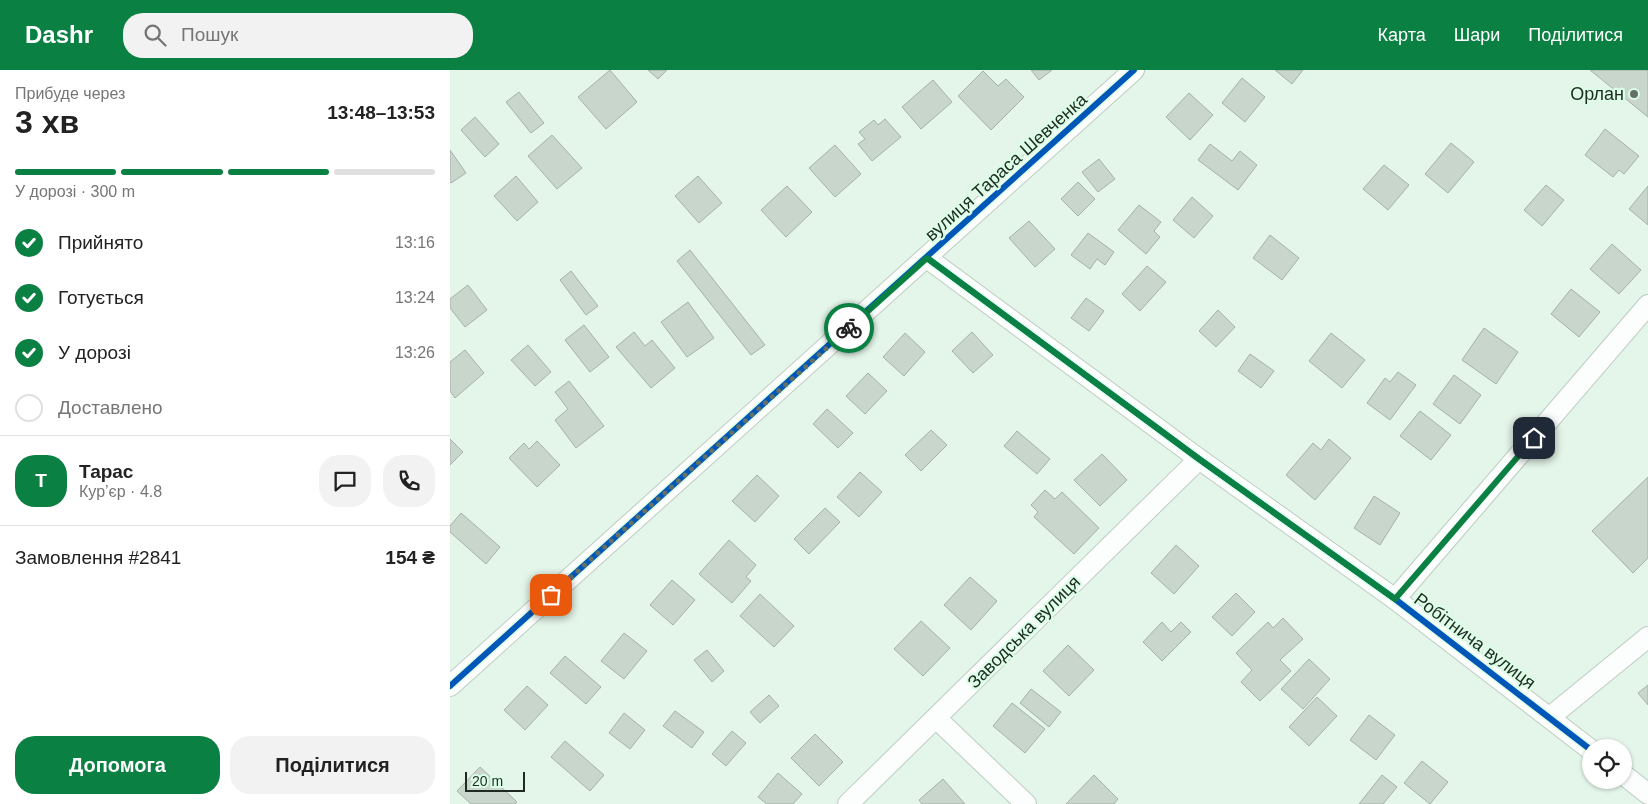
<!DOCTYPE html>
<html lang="uk">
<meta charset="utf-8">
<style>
:root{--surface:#fff;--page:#f2f2f2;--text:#222;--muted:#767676;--line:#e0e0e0;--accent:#0b8043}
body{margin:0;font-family:Helvetica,sans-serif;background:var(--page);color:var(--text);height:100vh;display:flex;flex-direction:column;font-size:19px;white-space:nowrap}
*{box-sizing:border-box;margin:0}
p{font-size:16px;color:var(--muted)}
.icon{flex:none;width:28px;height:28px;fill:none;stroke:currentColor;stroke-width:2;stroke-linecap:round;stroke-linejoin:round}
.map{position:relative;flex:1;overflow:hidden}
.panel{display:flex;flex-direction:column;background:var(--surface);width:450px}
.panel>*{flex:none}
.tools{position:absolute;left:1132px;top:669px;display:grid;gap:10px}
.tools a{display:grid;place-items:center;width:50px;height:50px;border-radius:50%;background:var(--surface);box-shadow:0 1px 4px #0004;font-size:25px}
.scale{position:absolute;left:15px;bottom:12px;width:60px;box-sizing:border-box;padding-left:5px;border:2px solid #1e2a22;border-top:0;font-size:14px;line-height:18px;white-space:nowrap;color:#1e2a22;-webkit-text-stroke:4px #dcfde6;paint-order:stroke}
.pin{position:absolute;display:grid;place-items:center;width:42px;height:42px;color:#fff;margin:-21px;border-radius:10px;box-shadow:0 2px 8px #0006}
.courier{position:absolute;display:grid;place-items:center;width:50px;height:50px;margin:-25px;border:4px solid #0b8043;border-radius:50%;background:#fff;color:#222;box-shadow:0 1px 6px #0007}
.summary em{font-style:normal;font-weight:800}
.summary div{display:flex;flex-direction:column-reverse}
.summary{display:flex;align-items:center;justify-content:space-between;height:85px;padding:0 15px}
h1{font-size:32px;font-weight:800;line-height:38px}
.bar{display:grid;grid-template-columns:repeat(4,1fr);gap:8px 5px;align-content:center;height:60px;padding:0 15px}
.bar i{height:6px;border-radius:4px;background:var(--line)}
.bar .active{background:var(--accent)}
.bar p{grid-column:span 4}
.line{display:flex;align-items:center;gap:12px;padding:0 15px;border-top:1px solid var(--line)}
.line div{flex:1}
.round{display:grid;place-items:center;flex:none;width:52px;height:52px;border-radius:20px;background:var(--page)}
ol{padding:0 15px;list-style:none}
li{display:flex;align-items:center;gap:15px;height:55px}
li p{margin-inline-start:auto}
li .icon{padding:5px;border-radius:50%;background:var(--accent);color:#fff;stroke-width:4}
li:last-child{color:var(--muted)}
li i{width:28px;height:28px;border:2px solid var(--line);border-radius:50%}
.action{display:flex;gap:10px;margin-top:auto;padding:10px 15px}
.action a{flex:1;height:58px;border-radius:20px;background:var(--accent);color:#fff;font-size:20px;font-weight:800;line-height:58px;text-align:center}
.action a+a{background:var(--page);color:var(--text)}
header{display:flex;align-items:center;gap:30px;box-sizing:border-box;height:70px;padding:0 25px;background:var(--accent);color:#fff}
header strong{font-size:24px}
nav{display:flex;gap:28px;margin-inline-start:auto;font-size:18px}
.search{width:350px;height:45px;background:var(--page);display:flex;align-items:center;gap:12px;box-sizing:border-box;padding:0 18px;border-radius:20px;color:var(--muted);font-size:19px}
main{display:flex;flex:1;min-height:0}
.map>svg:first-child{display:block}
</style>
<header>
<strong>Dashr</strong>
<div class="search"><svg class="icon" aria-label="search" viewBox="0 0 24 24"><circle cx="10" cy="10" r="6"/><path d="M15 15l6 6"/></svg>Пошук</div>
<nav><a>Карта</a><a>Шари</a><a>Поділитися</a></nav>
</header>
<main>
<section class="panel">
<div class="summary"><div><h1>3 хв</h1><p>Прибуде через</p></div><em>13:48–13:53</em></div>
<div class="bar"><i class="active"></i><i class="active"></i><i class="active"></i><i></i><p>У дорозі · 300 m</p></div>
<ol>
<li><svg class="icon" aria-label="check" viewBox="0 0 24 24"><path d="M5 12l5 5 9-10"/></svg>Прийнято<p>13:16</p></li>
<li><svg class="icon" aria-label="check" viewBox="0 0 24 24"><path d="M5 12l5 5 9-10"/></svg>Готується<p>13:24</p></li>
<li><svg class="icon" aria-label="check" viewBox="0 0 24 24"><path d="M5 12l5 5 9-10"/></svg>У дорозі<p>13:26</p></li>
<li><i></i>Доставлено</li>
</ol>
<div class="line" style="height:90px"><b class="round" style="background:var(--accent);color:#fff">Т</b><div><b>Тарас</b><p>Кур’єр · 4.8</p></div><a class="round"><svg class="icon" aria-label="chat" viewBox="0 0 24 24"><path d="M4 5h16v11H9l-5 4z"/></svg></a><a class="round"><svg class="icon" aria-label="phone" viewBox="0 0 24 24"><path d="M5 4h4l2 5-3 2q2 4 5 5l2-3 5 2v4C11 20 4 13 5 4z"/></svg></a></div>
<div class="line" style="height:65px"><div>Замовлення #2841</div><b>154 ₴</b></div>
<div class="action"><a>Допомога</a><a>Поділитися</a></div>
</section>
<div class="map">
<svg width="1198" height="734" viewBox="0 0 1198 734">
<rect width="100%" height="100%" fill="#e4f5e9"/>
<g fill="#c8d6cc" stroke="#a5b2a9">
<polygon points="160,0 187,32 156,59 128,27"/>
<polygon points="198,0 217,0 208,9"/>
<polygon points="581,0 602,0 589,10"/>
<polygon points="825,0 853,0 842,14"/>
<polygon points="1140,0 1198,0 1198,47"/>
<polygon points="533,1 548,16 556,9 574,27 541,60 508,26"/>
<polygon points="792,8 815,27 795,52 772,33"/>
<polygon points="483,10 502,32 471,59 452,37"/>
<polygon points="69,22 94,53 81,63 56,32"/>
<polygon points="739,23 763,45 740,70 716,47"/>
<polygon points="25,47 49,74 35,87 11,60"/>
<polygon points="435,49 451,67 422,91 408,74 415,69 409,62 424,50 428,55"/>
<polygon points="1155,59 1189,86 1174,104 1169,100 1163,107 1135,85"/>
<polygon points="102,65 132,98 107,119 78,86"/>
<polygon points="1001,73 1024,92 998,123 975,104"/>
<polygon points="760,74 782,91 790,81 807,95 788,120 748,90"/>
<polygon points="385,75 411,104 385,127 359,98"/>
<polygon points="0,80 16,103 1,113 0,112"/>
<polygon points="649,89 665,109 648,122 632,102"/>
<polygon points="934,95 959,115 938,140 913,119"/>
<polygon points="66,106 88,132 67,151 44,126"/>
<polygon points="248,106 272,133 249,153 225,126"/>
<polygon points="628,112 645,129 628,146 611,129"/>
<polygon points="1096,115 1114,130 1092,156 1074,140"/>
<polygon points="337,116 362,142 336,167 311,140"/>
<polygon points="1198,116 1198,155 1179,139"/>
<polygon points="742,127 763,146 744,168 723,150"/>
<polygon points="689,135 711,152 704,161 710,167 696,184 668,160"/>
<polygon points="579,151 605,179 585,197 559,168"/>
<polygon points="638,163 664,182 655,195 647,189 640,199 621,185"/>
<polygon points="820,165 849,188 832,210 803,188"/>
<polygon points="1162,174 1191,200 1169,224 1140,199"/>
<polygon points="240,180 315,275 301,285 227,191"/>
<polygon points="697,196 716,212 690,241 672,224"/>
<polygon points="121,201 148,236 136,245 110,210"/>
<polygon points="18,215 37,240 15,257 0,238 0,229"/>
<polygon points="1121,219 1150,242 1129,267 1101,244"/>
<polygon points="636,228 654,241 639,261 621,248"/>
<polygon points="238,232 264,268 237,287 211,252"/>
<polygon points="768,240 785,257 766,277 749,261"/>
<polygon points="134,255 159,287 140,302 115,270"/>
<polygon points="1034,258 1068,282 1046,314 1012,290"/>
<polygon points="184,262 195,276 202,270 225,298 201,318 166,277"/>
<polygon points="522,262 543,285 523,303 502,281"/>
<polygon points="455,263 475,282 454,306 433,287"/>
<polygon points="881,263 915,290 892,318 859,291"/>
<polygon points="78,275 101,302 85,316 61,290"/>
<polygon points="15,280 34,303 5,328 0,321 0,292"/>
<polygon points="800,284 824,301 811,318 788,301"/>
<polygon points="948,302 966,315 940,350 917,333 935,308 940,312"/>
<polygon points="418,303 437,321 415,344 396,326"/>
<polygon points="1004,305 1031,325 1010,354 983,334"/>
<polygon points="119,311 154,356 126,378 105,350 118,339 105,322"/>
<polygon points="377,339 403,363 388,378 363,354"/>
<polygon points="970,341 1001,365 981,390 950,366"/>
<polygon points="481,360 497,375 471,401 455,385"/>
<polygon points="567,361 600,389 587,404 554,376"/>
<polygon points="0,369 13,382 0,395"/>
<polygon points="879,369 901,388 865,430 836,405 863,373 871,380"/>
<polygon points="87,371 110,395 87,417 59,388 74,373 79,379"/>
<polygon points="652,384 677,410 650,436 624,410"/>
<polygon points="410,402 432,422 409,447 387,427"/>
<polygon points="307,405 329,426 305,452 282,431"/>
<polygon points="1198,407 1198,488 1183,503 1142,461"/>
<polygon points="595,420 605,429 612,422 649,458 624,484 584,447 588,442 581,435"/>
<polygon points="924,426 950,443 930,475 904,458"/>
<polygon points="375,438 390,452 359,484 344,469"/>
<polygon points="11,443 50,477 36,494 0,462 0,456"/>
<polygon points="279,470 306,495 296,507 301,511 282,533 249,504"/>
<polygon points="726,475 749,496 724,524 701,503"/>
<polygon points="520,507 547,531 521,560 494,535"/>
<polygon points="222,510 245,530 223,555 200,535"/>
<polygon points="786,523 805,542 782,566 762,547"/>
<polygon points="310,524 344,556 324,577 290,546"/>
<polygon points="833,548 853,569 830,590 841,601 810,631 791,612 802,600 786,583 818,552 823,558"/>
<polygon points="471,551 500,578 473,606 444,579"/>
<polygon points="712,552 721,562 731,552 741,562 712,591 693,572"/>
<polygon points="174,563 197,581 174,609 151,591"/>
<polygon points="618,575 644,600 619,626 593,601"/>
<polygon points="257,580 274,601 262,612 244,590"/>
<polygon points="115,586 151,617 136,634 100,603"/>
<polygon points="859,589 880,609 853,639 831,619"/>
<polygon points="1198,615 1198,635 1188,623"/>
<polygon points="77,616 98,635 75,660 54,640"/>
<polygon points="581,619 611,642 599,657 570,633"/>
<polygon points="319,625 329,636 310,653 300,642"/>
<polygon points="867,627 887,646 859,676 839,657"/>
<polygon points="562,633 595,659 575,683 543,656"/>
<polygon points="225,641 254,662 242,678 213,656"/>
<polygon points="174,643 195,660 180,679 159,663"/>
<polygon points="919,645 945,665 926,690 900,670"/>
<polygon points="282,661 296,673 276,696 262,684"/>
<polygon points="365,664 393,692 369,716 341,688"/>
<polygon points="115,671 154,705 140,721 101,687"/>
<polygon points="972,691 998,712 980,734 954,713"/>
<polygon points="30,697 67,732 65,734 21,734 7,721"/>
<polygon points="328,703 352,724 343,734 317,734 308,727"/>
<polygon points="644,705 668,729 664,734 616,734"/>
<polygon points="932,705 947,717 933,734 909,734"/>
<polygon points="493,709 515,734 472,734 469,730"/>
</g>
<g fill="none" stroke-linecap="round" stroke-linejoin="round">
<defs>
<g id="minor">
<polyline points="477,188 749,389 945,529 1141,680"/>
<polyline points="945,529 1198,235"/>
<polyline points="0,616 684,0"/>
<polyline points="1100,647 1198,567"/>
<polyline points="487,649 576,734"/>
<polyline points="1174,705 1198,724"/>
<polyline points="398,734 749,389"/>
</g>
</defs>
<use href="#minor" stroke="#beccc2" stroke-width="22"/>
<use href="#minor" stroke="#fbfefc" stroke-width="20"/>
<defs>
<g id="cycleway">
<polyline points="477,188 749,389 945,529 1141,680"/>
<polyline points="0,616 684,0"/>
</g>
</defs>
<use href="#cycleway" stroke="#dcfde6" stroke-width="9"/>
<use href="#cycleway" stroke="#0057b8" stroke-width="6"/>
</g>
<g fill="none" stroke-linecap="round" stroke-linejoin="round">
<polyline stroke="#637168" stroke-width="5" stroke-dasharray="0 9" points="101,525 399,258"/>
<polyline stroke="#0b8043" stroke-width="6" points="399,258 477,188 749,389 945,529 1084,368"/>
</g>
<circle fill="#637168" stroke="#dcfde6" stroke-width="2" cx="1184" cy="24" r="5"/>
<g text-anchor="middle" stroke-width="4.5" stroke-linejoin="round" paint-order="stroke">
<g font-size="18" fill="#1e2a22" stroke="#dcfde6" text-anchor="end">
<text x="1174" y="30">Орлан</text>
</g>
<g font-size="18" fill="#1e2a22" stroke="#dcfde6">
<text transform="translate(556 97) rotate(-42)" y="6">вулиця Тараса Шевченка</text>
<text transform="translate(574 562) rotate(-45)" y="6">Заводська вулиця</text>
<text transform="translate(1025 571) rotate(37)" y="6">Робітнича вулиця</text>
</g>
</g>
</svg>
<div class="tools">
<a><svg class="icon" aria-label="locate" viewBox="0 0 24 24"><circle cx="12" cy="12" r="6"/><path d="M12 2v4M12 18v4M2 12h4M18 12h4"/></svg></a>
</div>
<div class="scale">20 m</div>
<div class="pin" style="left:101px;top:525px;background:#ea580c"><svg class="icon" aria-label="bag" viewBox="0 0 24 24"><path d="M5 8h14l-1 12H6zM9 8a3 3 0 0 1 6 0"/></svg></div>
<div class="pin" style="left:1084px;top:368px;background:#1f2937"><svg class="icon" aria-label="home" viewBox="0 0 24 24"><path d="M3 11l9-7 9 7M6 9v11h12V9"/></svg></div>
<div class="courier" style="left:399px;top:258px"><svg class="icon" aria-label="bike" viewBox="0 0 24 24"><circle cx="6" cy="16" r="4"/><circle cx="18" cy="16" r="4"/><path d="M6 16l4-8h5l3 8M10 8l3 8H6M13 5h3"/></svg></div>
</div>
</main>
